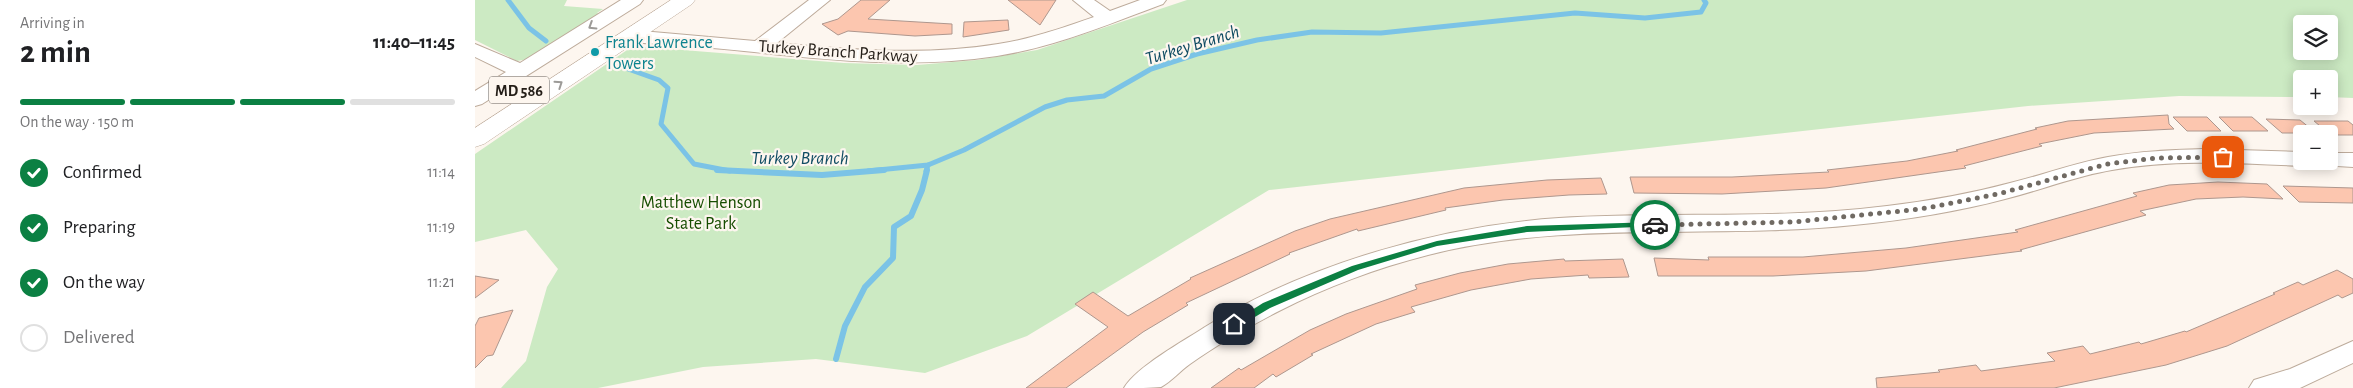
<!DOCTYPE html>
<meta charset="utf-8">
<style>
:root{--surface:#fff;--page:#f6f6f6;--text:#202124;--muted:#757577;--line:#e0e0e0;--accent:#0b8043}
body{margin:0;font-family:"Alegreya Sans",sans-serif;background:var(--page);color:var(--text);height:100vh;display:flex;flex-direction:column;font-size:19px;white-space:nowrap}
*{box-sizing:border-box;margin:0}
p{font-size:16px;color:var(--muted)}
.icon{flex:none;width:28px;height:28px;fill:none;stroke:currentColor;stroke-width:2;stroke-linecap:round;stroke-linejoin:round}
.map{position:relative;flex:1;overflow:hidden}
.panel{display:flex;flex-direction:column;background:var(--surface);width:475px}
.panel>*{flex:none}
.fabs{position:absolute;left:1818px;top:15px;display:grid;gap:10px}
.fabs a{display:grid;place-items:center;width:45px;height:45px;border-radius:5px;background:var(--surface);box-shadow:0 2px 12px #0003;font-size:25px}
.pin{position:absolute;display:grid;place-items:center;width:42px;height:42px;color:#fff;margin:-21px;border-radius:10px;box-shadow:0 2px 8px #0006}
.courier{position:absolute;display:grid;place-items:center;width:50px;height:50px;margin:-25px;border:4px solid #0b8043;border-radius:50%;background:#fff;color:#222;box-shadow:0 1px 6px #0007}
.summary em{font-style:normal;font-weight:600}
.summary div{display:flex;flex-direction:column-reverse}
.summary{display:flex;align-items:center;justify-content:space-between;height:85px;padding:0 20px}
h1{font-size:32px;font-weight:600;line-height:38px}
.bar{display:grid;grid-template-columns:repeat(4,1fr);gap:8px 5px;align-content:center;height:60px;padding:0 20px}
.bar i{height:6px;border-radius:4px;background:var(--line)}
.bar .current{background:var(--accent)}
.bar p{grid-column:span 4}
ol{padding:0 20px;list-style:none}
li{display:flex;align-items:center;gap:15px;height:55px}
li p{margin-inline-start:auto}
li .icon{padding:5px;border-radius:50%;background:var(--accent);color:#fff;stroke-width:4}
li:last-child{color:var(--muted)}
li i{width:28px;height:28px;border:2px solid var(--line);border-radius:50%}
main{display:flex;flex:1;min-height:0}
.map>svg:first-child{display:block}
</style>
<main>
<section class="panel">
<div class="summary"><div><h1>2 min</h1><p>Arriving in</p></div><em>11:40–11:45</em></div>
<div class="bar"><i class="current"></i><i class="current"></i><i class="current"></i><i></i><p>On the way · 150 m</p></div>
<ol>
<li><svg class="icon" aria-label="check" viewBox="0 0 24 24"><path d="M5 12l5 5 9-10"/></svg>Confirmed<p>11:14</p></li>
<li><svg class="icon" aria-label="check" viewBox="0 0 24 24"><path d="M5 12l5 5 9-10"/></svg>Preparing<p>11:19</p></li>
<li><svg class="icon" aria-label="check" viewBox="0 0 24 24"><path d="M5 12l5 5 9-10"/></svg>On the way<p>11:21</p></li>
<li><i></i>Delivered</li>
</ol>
</section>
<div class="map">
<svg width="1878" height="388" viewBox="0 0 1878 388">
<rect width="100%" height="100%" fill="#fdf6ef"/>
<g fill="#cceac3" fill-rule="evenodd">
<polygon points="0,0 92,0 89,6 128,9 122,13 130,14 59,58 42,61 0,40"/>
<path d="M712,0h1166v98l-24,-1v-18h-28v18l-122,-1 -151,10 -759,84 -242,146 -102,37 -109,-14 -113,8 -105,21h-97l25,-27 21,-74 11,-18 -32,-39 -51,12v-88l158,-108 211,17 73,2 60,-5 60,-10zM1826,24h28v27h-28z"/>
</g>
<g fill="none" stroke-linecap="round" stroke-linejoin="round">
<g stroke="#7bc3e6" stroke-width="5">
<polyline points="33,0 54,28 71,41"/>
<polyline points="142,65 184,80 193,88 186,124 219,164 255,171"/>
<polyline points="393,171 453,165 489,150 570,107 592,100 629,96 676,69 722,54 782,40 837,32 906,33 1100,13 1170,18 1226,12 1231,3 1229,0"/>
<polyline points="451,171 453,165"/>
</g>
<g stroke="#7bc3e6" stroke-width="6">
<polyline points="242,170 347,175 409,170"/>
<polyline points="361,359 370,326 390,287 418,258 419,227 436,216 447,190 452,170"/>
</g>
</g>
<g fill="#fcc6af" stroke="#ae978e">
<polygon points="386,0 415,0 393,19 477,24 477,34 440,36 373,31 363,35 347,24 363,19"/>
<polygon points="533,0 581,0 565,25"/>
<polygon points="533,20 534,30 488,37 489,22"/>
<polygon points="1693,115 1694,124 1699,129 1619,133 1564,144 1567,146 1489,166 1491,168 1351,188 1247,194 1159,193 1155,177 1257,177 1354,172 1352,170 1432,161 1483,151 1481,150 1562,129 1560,128 1593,121"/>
<polygon points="1698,117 1732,117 1746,131 1712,131"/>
<polygon points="1744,117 1777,117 1793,131 1758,131"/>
<polygon points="1791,119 1825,120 1841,133 1807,133"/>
<polygon points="1839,121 1873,121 1878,125 1878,135 1856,135"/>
<polygon points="1126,178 1132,194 1094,195 1028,200 970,208 971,210 883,231 882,229 814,253 815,254 711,303 713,305 668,332 591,388 551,388 633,327 600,304 618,292 653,316 716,279 715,278 820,231 855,219 989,188 1072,180"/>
<polygon points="1743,182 1792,184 1808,199 1768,197 1721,199 1665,211 1671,215 1545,250 1547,251 1391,271 1298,276 1183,276 1179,258 1234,260 1233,257 1328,257 1431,248 1543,232 1540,230 1662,196 1658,193 1694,185"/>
<polygon points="1808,186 1878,188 1878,203 1824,202"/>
<polygon points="1089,259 1090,261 1148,259 1154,277 1114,278 1113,275 1056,279 996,290 936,307 940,312 901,324 836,354 838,355 801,377 798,374 779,388 736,388 764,368 766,370 835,330 871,314 942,289 940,285 985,273 1033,264"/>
<polygon points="1862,270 1878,279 1878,293 1867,298 1863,295 1752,346 1691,365 1579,388 1402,388 1401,378 1465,372 1463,370 1501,365 1506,371 1580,361 1572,353 1608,346 1615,354 1664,342 1666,344 1710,331 1711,332 1800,294 1798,293 1823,282 1828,285"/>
<polygon points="0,276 24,280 0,298"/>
<polygon points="38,310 18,355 12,356 0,368 0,326 4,318"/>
</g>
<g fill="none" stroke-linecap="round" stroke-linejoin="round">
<defs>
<g id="minor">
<polygon points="146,0 168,0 165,4 7,104 0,106 0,91 31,72 0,57 0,44 45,63"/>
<path d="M334,0h21l-53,43c73,7 148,13 221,1 33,-5 64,-16 96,-27l-21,-17h21l16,11 30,-11h26l-3,4c-54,20 -108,43 -166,52 -84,13 -169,4 -253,-5 -38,-4 -76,-6 -114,-9l-7,-2 -3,-4 3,-4 7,-2 125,11z"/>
<path d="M1729,149l97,3v9h10l-10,5c-63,-3 -127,-7 -189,4 -36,6 -71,20 -107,29 -49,13 -100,21 -151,26 -143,15 -285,-6 -426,30 -51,13 -102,32 -149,56 -31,16 -61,33 -89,53 -10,7 -19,18 -29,23 -9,1 -26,1 -37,1 12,-21 60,-47 81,-61 102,-63 235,-101 354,-109 110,-7 218,2 328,-12 42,-5 82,-12 123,-23 33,-8 65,-20 98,-26 32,-6 64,-7 96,-8z"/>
<polygon points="1854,153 1878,153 1878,167 1846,165 1843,161 1854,161"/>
<polygon points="1878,341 1878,363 1825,388 1774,388 1779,380 1815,369"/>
</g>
<polygon id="major" points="196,0 220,0 217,4 9,144 0,147 0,128"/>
</defs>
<use href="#minor" stroke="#bdab9b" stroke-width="2"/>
<use href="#major" stroke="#bdab9b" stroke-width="1"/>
<use href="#minor" fill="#fff" fill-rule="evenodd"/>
<use href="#major" fill="#fff" fill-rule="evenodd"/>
</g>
<defs><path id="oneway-chevron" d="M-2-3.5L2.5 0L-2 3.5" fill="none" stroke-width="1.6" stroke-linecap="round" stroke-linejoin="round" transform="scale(1.25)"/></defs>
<g stroke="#9c9a97">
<use href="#oneway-chevron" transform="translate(117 26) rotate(148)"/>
<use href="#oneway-chevron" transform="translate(84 84) rotate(-34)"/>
</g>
<polygon fill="#0b8043" points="1180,222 1183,223 1183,226 1052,232 962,246 883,270 795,308 763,327 756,327 755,324 788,303 877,266 962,241 1052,226"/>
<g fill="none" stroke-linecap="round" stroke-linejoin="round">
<polyline stroke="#706a63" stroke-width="5" stroke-dasharray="0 9" points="1180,225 1318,222 1446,209 1523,194 1632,164 1682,158 1748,157"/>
</g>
<circle fill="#0f9aa8" stroke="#fdf6ef" stroke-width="2" cx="120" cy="52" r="5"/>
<g text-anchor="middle" stroke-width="4.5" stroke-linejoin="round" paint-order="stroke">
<rect fill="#fdf6ef" stroke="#655f58" stroke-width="1" x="14" y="76.5" width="60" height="27" rx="4"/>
<g font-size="16" font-weight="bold" fill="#241e18">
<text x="44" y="96">MD 586</text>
</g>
<g font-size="18" fill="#0d838f" stroke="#fdf6ef" text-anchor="start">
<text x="130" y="48">Frank Lawrence<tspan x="130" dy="21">Towers</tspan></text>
</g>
<g font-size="18" fill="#241e18" stroke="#fdf6ef">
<text transform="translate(363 51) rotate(4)" y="6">Turkey Branch Parkway</text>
</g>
<g font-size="18" fill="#164d00" stroke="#fdf6ef">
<text x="226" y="208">Matthew Henson<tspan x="226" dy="21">State Park</tspan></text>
</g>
<g font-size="19" font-style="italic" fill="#104c63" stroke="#fdf6ef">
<text transform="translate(717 44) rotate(-17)" y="7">Turkey Branch</text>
<text x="325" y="164">Turkey Branch</text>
</g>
</g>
</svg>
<div class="fabs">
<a><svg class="icon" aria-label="layers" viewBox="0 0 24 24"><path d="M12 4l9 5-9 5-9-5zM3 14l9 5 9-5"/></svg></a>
<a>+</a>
<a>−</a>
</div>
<div class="pin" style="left:1748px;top:157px;background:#ea580c"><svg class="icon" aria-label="bag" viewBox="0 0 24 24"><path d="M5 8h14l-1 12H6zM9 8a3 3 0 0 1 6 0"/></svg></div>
<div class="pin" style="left:759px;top:324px;background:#1f2937"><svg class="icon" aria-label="home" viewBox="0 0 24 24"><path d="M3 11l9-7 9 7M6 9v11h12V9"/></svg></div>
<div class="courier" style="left:1180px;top:225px"><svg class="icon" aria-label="car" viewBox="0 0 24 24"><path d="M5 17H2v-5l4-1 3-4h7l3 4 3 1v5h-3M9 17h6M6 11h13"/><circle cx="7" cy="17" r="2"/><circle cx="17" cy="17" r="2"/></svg></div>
</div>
</main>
